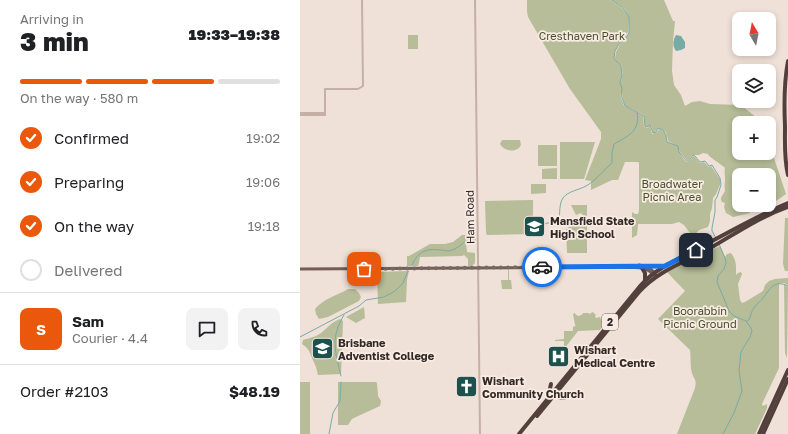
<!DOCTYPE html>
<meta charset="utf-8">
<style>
:root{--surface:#fff;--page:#f2f2f2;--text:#202124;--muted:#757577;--line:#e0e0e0;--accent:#ea580c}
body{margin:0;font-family:"Golos Text",sans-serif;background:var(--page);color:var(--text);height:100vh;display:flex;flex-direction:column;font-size:15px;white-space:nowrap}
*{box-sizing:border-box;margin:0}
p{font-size:13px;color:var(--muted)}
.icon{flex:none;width:22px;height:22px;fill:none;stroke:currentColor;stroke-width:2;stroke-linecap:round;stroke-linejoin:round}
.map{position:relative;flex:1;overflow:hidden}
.sheet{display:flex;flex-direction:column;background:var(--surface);width:300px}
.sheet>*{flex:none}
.needle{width:26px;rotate:350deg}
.controls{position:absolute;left:432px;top:12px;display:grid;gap:8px}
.controls a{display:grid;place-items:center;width:44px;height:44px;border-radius:8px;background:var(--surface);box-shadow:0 2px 6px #0003;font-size:20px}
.pin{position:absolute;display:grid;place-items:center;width:34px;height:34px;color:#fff;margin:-17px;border-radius:8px;box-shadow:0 2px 6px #0006}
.courier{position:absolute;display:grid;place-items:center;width:40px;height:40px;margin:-20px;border:3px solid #1a73e8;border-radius:50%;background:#fff;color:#222;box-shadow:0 1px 5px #0007}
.summary em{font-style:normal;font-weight:800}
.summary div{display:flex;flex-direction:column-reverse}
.summary{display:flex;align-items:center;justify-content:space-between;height:68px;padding:0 20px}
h1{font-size:26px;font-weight:800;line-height:30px}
.bar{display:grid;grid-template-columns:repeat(4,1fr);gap:6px 4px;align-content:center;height:48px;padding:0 20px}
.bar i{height:5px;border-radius:3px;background:var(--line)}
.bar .selected{background:var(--accent)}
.bar p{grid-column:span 4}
.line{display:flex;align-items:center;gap:10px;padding:0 20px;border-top:1px solid var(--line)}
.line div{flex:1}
.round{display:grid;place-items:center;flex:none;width:42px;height:42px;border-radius:8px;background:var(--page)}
ol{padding:0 20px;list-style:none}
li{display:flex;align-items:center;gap:12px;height:44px}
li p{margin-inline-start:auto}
li .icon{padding:4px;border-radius:50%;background:var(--accent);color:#fff;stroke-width:4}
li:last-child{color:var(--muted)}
li i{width:22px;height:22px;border:2px solid var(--line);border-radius:50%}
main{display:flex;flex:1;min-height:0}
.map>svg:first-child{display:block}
</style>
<main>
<section class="sheet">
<div class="summary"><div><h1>3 min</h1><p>Arriving in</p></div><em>19:33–19:38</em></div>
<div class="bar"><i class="selected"></i><i class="selected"></i><i class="selected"></i><i></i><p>On the way · 580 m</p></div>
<ol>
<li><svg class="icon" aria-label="check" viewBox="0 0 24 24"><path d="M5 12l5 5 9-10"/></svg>Confirmed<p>19:02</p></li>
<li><svg class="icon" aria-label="check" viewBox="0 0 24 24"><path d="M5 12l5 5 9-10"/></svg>Preparing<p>19:06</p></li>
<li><svg class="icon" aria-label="check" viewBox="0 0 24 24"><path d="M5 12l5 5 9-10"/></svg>On the way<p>19:18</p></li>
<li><i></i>Delivered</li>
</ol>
<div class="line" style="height:72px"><b class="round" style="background:var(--accent);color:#fff">S</b><div><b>Sam</b><p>Courier · 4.4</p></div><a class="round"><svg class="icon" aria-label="chat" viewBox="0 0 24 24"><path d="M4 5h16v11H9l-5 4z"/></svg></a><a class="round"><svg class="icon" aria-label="phone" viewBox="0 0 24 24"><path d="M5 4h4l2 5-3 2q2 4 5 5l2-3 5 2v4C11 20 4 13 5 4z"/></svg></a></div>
<div class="line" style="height:52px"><div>Order #2103</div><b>$48.19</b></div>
</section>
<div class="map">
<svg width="488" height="434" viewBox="0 0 488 434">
<rect width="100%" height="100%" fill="#efe1d7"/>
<g fill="#b6bd98">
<path d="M227,0h84l13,10 5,7 -4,-8 -13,-9h52l9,21h2l-2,20 -1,30 2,14 7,10 4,11 7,-4 8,-1 10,3 31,1 21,17v1h-23v30h30v-10l17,51 -10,7 -7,2v-28h-30v30h23l-9,2 -4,3 1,3 -17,4 -7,-4 -2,-6 1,-4 -3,-1c-3,-4 1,-7 3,-11 -1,-5 0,-8 0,-13 0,-4 -1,-6 0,-10l-1,-1 -15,-11 -1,-2 -5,-1 -4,2h-7l-3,5h-2l-7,-8 -2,-6 -10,-5c-1,-8 -2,-11 -10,-13l-2,3 -3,2 -2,-8 -4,2 -2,-1 -1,-11 -19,-9c-3,-8 -3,-15 -4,-22 -1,-4 0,-2 1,-6 1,-4 0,-9 0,-13l-5,-3 -2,-4 1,-6 4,-8 6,-6 3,-5v-16l-1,15 -3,6 -6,6 -4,7 -1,7 3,4 4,3 1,11 -2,6 2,7c-3,5 0,12 2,17l19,10 1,10 3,2 3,-2 2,8 5,-2 2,-3c7,2 7,6 8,13l11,4c1,6 4,12 9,16l3,-1 3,-5 2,1 5,6 4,-1 5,5 2,-1 9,13v6l-4,9 -3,4 -1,10 -2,6v7l-2,6 -9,3 -11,12 2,-9 -6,-8 -5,-3 -7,2h-34l-1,11 -5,3v-26l3,2h3l1,-3v-48l-1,-1h-13l-7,18h-6l-21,10v-9l-6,-1 16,-41v-7l-31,-43 -42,-72 -1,-6z"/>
<rect x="108" y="35" width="10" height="14"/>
<path d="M202,140h18l1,5c-4,8 -17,7 -21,-1z"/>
<polygon points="260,142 295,142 284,179 260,179"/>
<rect x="238" y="145" width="19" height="21"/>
<polygon points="257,168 257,179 242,179 242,169"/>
<polygon points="231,184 246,184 246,193 231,194"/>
<polygon points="233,200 233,234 187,235 186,233 185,201"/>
<path d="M271,205h16v48h-20l-1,-24h2c0,-7 9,-10 15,-13l-2,-3 -5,2z"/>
<polygon points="485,218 488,218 488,271 485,271 483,264"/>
<polygon points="162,235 175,235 176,236 176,242 175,242 166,243 167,252 175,253 175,263 172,266 168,266 168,259 164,255 162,256 120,257 119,263 118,266 107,266 107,256 109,256 130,244 145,244 153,242"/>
<path d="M420,246l5,11 2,-3 4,-1c6,8 5,13 5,22l2,-2 3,-1 1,2 -4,10 2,16 2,3 3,-1 18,-11 2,-6 4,-4 6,-2 13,-1v7l-4,-2 -5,1v84l-17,36 1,2 4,-2v4l-12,26h-78l18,-46c2,-9 -1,-8 -3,-15 -2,-6 -1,-16 -2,-23l-32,-31 27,-28 -18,-19z"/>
<polygon points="209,270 209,280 211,280 212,289 202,289 201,280 208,280 208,271"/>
<polygon points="109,271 107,280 106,302 78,304 77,272"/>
<polygon points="484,284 488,287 487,358 485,353"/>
<path d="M48,289h7l4,4 2,4 -2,4 -31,16 -9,2 -3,-5 -1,-5c8,-10 23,-14 33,-20z"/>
<polygon points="64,307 65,318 56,323 46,317"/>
<polygon points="293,312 296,315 295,316 296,318 300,317 302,322 301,325 302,327 300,330 278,331 264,349 264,341 255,341 255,340 264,339 264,331 272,331 273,330 273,327 275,326 276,325 275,325 273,314 275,313 276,315 279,316 283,314 283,313 289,313 289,314"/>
<path d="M40,319l3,2 -2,53 -23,1 -2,-8 -7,-16 -3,-4 -4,-3 1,-4c6,-2 13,-3 18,-7 8,-6 9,-10 19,-14z"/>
<rect x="0" y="382" width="10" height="52"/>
<polygon points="38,382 76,382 77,383 78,396 81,401 80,406 56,417 52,419 48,425 38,425"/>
</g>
<path fill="#78aba6" d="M376,35l5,1 4,6v6l-4,2 -5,1c-4,-5 -3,-11 0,-16z"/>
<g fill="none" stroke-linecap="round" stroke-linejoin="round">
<g stroke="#78aba6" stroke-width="1">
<path d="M312,0l12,9 5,8v16l-3,5 -7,6 -4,7 -1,7 3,4 4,3 1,11 -2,6 2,7c-2,5 1,12 3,17l19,10 1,10 2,1 3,-2 3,8 3,-1 2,-4 5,2 3,5 1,7 11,4 1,6 8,9h2l4,-6 2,1 5,6 5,-1 4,5 3,-1 8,13 1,7 -4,12 -2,3v12l-3,16v3l4,7"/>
<path d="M233,227l26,-7c1,-7 0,-16 4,-22 5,-7 16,-8 23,-12 9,-5 18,-16 26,-23v-10l2,-9c14,-8 27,-13 23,-32"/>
<polyline points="419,244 425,258 426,263 424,269 418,276 417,282 429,311 434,316 446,321 451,328 452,331 450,337 441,352 439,370 442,391 434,413 423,434"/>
<path d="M112,265c6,-13 13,-17 28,-15 4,0 8,2 12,0 10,-3 11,-11 23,-12"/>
<path d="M447,321l2,-1c2,-4 2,-9 5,-12 2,-4 6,-6 9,-10 7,-9 11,-19 25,-12"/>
<polyline points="0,337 59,306 66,300 84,297 95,291 103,283 108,271"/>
<path d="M41,376c-6,-25 -11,-38 3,-61"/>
<polyline points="29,434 33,413 40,401 41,382"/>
</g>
<g stroke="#c6afa4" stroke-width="2">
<polyline points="175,0 180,434"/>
<polyline points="0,113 25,113"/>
<polyline points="0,115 25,115 25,89 58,89 63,86 62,0"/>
</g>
<g stroke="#745c57" stroke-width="3">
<path d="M339,265c8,1 12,3 17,10"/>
<path d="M0,269l323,-2c13,2 20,-3 31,8"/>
</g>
<g stroke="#53403d" stroke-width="4">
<path d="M488,175c-4,-16 -3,-33 -3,-49 -1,-22 -1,-44 3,-65"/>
<polyline points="346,266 364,266"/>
<polyline points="342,268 345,273 345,280"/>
<polyline points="254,396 261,398 265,398"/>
<polyline points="248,398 251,384"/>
<path d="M237,416l102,-124c19,-21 44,-29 68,-42 26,-15 52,-33 81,-43"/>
<path d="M219,434l122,-149c17,-19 41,-27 62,-39 28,-15 56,-31 85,-43"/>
<polyline points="459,434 488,370"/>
<polyline points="463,434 488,379"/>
</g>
</g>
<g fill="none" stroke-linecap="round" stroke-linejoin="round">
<polyline stroke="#746963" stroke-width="4" stroke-dasharray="0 7.2" points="64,269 242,267"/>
<polyline stroke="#1a73e8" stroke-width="5" points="242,267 365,266 396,250"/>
</g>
<defs>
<symbol id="school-square" viewBox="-11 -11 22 22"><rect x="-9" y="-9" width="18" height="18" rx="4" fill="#1d514d" stroke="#f8ebe3"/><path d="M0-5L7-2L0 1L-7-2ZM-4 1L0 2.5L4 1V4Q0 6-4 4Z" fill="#fff"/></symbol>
<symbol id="hospital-square" viewBox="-11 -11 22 22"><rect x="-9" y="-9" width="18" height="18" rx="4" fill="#1d514d" stroke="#f8ebe3"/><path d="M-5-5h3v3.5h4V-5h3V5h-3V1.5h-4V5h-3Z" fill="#fff"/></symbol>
<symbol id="church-square" viewBox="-11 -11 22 22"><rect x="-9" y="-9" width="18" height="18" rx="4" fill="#1d514d" stroke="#f8ebe3"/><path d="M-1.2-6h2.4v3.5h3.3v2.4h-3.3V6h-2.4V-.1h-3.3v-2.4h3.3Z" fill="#fff"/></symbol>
</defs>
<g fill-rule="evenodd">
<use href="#school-square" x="222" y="214" width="25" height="25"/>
<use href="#school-square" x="10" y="336" width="25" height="25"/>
<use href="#hospital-square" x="246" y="344" width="25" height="25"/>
<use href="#church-square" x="154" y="374" width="25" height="25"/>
</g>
<g text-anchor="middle" stroke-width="3.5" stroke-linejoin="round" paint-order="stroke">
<rect fill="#f8ebe3" stroke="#6d625e" stroke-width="1" x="302" y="314" width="16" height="16" rx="3"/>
<g font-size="10" font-weight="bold" fill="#322825">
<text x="310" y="326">2</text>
</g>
<g font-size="11" fill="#474f2a" stroke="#f8ebe3">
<text x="282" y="40">Cresthaven Park</text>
<text x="372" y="188">Broadwater<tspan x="372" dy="13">Picnic Area</tspan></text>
<text x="400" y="315">Boorabbin<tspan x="400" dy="13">Picnic Ground</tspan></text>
</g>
<g font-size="11" fill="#322825" stroke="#f8ebe3">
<text transform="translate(170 217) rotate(-91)" y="4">Ham Road</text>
</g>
<g font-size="11" font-weight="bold" fill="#322825" stroke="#f8ebe3" text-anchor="start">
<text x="250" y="225">Mansfield State<tspan x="250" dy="13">High School</tspan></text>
<text x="38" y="347">Brisbane<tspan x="38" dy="13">Adventist College</tspan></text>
<text x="274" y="354">Wishart<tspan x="274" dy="13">Medical Centre</tspan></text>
<text x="182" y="385">Wishart<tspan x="182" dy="13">Community Church</tspan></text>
</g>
</g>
</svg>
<div class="controls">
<a><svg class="needle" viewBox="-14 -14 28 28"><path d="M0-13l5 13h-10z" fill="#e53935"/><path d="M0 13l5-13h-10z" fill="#757577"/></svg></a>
<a><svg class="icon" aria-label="layers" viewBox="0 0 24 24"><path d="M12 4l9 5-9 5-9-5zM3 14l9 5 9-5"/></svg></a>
<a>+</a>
<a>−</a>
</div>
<div class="pin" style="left:64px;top:269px;background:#ea580c"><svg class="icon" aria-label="bag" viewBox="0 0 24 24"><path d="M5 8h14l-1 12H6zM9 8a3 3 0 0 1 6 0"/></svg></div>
<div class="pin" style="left:396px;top:250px;background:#1f2937"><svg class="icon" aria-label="home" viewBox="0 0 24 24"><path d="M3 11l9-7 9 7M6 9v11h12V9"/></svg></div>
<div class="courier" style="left:242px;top:267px"><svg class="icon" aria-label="car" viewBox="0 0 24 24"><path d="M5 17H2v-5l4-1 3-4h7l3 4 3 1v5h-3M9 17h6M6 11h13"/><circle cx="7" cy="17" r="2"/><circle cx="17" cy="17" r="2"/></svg></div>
</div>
</main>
